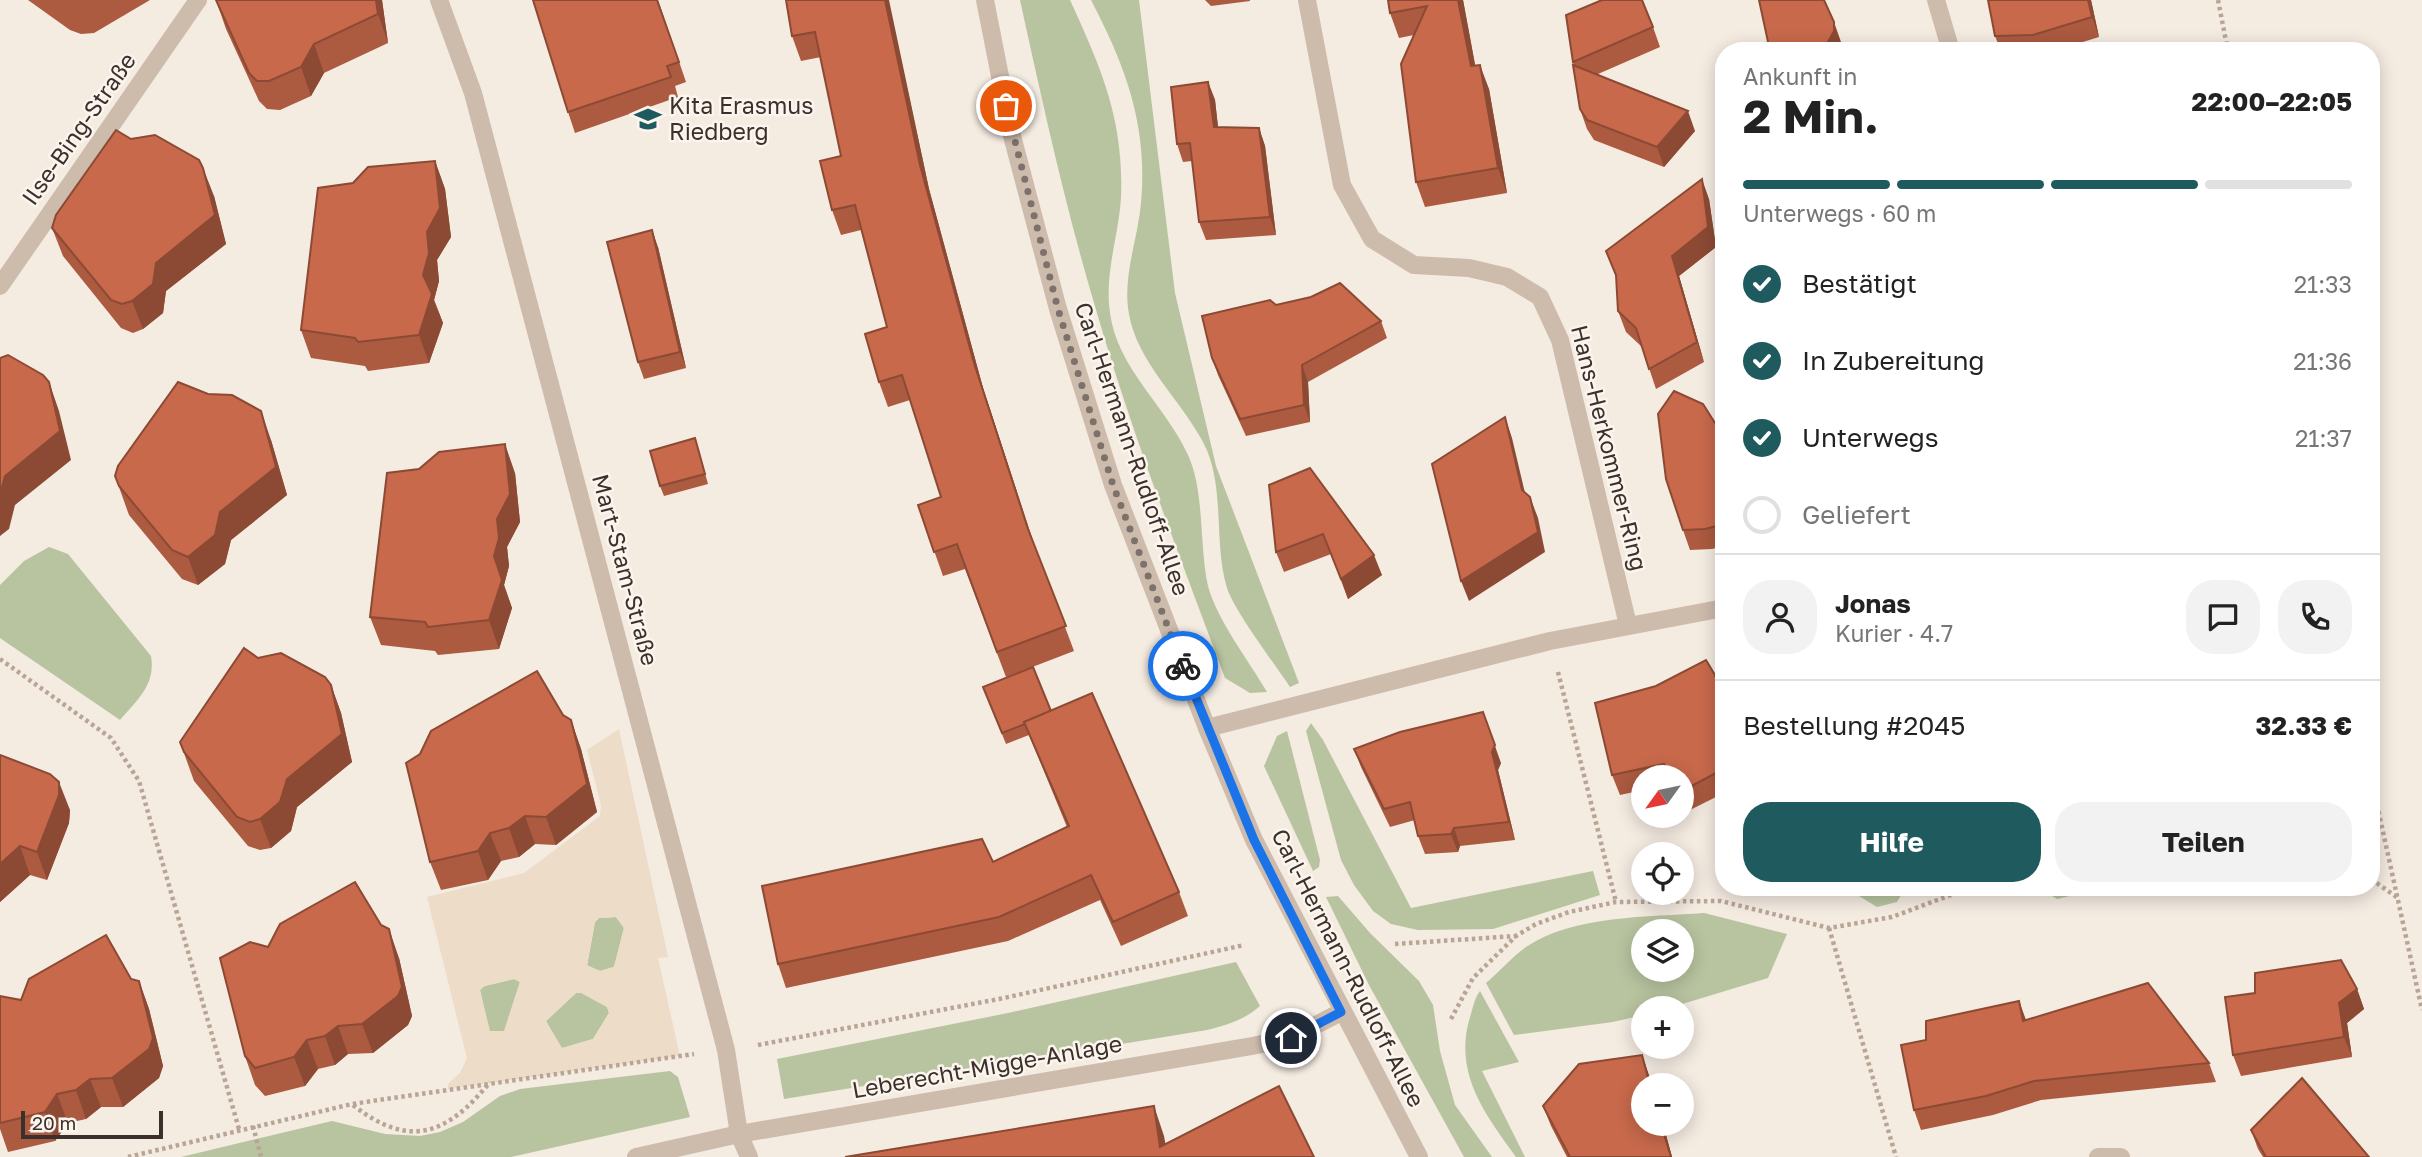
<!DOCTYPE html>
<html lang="de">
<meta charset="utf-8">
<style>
:root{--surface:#fff;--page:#f2f2f2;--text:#222;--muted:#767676;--line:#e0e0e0;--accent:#1f5a5e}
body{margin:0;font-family:"Golos Text",sans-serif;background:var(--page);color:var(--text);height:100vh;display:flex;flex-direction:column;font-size:26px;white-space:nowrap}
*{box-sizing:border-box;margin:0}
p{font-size:23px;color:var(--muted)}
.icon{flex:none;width:38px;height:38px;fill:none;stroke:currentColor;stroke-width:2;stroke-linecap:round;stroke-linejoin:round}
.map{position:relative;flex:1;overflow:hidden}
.panel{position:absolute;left:1715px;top:42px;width:665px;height:854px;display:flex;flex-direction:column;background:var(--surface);border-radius:28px;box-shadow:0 4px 18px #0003}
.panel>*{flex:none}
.needle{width:46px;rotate:237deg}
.buttons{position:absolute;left:1631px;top:765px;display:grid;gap:14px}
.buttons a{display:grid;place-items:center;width:63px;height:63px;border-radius:50%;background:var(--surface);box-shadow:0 4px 18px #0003;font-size:35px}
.scale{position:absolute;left:21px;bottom:18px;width:142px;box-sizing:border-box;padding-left:7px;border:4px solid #3b302b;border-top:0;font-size:19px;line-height:24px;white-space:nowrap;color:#3b302b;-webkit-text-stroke:5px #fbf5ee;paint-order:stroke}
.pin{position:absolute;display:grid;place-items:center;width:60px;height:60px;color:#fff;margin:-30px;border:4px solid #fff;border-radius:50%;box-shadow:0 2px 7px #0007}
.courier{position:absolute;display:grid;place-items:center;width:70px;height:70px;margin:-35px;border:5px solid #1a73e8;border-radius:50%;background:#fff;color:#222;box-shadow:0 2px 9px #0007}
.headline em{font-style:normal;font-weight:700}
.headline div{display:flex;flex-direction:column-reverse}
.headline{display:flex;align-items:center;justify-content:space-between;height:119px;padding:0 28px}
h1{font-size:46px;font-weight:700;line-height:52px}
.bar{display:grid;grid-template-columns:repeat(4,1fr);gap:10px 7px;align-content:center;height:84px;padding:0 28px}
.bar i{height:9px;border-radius:5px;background:var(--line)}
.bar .current{background:var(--accent)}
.bar p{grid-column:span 4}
.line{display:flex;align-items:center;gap:18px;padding:0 28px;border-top:2px solid var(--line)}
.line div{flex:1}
.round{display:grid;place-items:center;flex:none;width:74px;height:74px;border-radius:28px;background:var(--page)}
ol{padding:0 28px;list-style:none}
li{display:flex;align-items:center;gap:21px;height:77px}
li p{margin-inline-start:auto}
li .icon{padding:7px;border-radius:50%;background:var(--accent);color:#fff;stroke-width:4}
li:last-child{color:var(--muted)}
li i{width:38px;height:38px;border:4px solid var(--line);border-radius:50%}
.cta{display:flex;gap:14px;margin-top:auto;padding:14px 28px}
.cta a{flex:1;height:80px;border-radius:28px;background:var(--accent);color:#fff;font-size:28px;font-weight:700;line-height:80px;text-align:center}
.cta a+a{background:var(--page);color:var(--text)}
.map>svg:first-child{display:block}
</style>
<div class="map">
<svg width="2422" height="1157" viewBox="0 0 2422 1157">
<rect width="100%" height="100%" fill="#f4ebe1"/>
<g fill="#b8c4a0" fill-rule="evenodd">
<path d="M1020,0h50c31,68 54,119 51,197 -2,38 -17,77 -11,116 7,55 56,93 78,142 17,37 11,91 20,131 9,34 41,75 59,106l-17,1 -25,-15c-45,-121 -92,-241 -128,-365 -31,-103 -54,-208 -77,-313z"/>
<path d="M1091,0h48l36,293 41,173 83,217 -9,4c-16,-24 -55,-75 -63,-99 -14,-46 -1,-103 -24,-146 -22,-42 -66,-80 -74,-128 -7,-37 9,-75 12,-111 7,-77 -15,-136 -50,-203z"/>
<path d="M49,547l19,7 83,102c5,29 -14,44 -31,64l-120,-82v-53l24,-24z"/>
<polygon points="1311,723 1323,740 1411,908 1593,871 1600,895 1493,929 1418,930 1391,924 1373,911 1354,885 1341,860 1306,731"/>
<polygon points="1287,731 1320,860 1319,867 1313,871 1264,766 1277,736"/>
<polygon points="1856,887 1906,887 1897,902 1877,907 1859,896"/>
<polygon points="2038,887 2082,887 2078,894 2057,899"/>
<polygon points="1338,896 1370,933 1419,981 1433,1005 1440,1051 1455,1105 1492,1157 1464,1157 1369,985 1326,897"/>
<path d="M1704,913l83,21 -19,44 -99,30h-26v7l-30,7 -99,13 -28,-52c13,-11 26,-26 40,-36 47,-32 124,-30 178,-34zM1643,931h39v39h-39z"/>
<polygon points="616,917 624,928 614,967 600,971 587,966 595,922 599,918"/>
<path d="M1236,962l24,44c-16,14 -33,19 -53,24l-423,69 -7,-40 231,-46z"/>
<polygon points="514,979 520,982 504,1032 489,1031 480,990 484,986"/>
<path d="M1480,991l39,71 -37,9 43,86h-9c-31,-43 -63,-84 -46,-140 3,-9 4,-18 10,-26z"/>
<polygon points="581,992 607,1007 609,1013 593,1039 563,1048 558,1046 546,1021 576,993"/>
<polygon points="670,1071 678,1077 690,1117 511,1157 181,1157 332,1121 385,1134 420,1136 440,1132 463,1122 500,1096 520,1089"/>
</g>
<path fill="#ecdcc8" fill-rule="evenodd" d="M619,729l49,228 -10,1 22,98 -232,33v-5l12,-11 7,-15 -40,-161 97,-24 76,-57 1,-11 -14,-55zM616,917l8,11 -10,39 -14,4 -13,-6 8,-43 4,-4zM514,979l6,3 -16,49h-14l-10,-41 5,-4zM576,993h5l26,14 2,6 -16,26 -31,9 -16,-27z"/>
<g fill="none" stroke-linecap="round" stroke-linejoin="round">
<g stroke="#b9a596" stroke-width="4.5" stroke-dasharray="3.5 3.5" stroke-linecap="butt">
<polyline points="2218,0 2228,51"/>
<polyline points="0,659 111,738 139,781 239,1129"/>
<polyline points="1558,672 1616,902"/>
<polyline points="2371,777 2422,1010"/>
<polyline points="2371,879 2398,898"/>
<polyline points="1829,928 1896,1157"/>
<polyline points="1395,944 1516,936"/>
<polyline points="1451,1019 1473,978 1516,936 1536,924 1569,912 1616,902 1721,901 1829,928 1892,917 1972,887"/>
<polyline points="758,1045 1004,998 1244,945"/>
<path d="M353,1105c57,45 95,29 137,-23"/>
<polyline points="253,1126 261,1157"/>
<polyline points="128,1157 352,1104 694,1054"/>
</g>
<g stroke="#cdbbac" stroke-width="18">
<polyline points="439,0 473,93 726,1050 739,1134 749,1157"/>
<polyline points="985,0 1011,132 1058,309 1113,485 1207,728 1254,840 1419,1157"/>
<polyline points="1307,0 1342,185 1372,239 1414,265 1469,268 1507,277 1540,297 1560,340 1628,625"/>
<polyline points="1936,0 1951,51"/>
<polyline points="0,286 198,0"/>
<polyline points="1207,728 1550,641 1724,608"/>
<polyline points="636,1157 739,1134 1252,1046 1291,1038 1341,1012"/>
<polyline points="2098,1157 2121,1157"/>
</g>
</g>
<g fill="#ac5a40">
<polygon points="28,0 150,0 94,33 81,34 70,30"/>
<polygon points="216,0 382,0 388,43 324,73 311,96 280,110 267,109 259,101 226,29"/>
<polygon points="658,0 686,82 675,86 678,97 575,133 568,112"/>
<polygon points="1205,0 1250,0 1250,1 1211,6"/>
<polygon points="1463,0 1475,65 1489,89 1507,193 1425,207 1416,182 1414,35 1399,38 1390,13"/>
<polygon points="1988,0 2091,0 2099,37 2054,51 2001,51 1995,36"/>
<polygon points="892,18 929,189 983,388 1034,544 1074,651 1006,677 965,569 943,576 918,505 941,497 910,400 888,407 879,382 887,327 861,230 841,235 832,210 841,156 821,57 801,61 792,36"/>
<polygon points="1653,27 1660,47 1598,74 1695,131 1664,167 1594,140 1587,129 1580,109 1573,62"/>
<polygon points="1208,82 1215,100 1218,127 1259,128 1265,146 1276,235 1206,240 1199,222 1192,161 1183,162 1177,144"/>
<polygon points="435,161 445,189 451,237 437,260 439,281 434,300 443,323 429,363 368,371 365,366 311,358 301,330 353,183"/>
<polygon points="214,196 226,244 166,291 163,313 143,329 133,333 121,328 63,256 52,228"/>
<polygon points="1709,199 1716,247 1679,276 1704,362 1656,389 1642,347 1626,332 1618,311"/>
<polygon points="658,247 686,368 644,379 638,362"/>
<polygon points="1276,305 1381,321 1387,338 1308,382 1310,422 1246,436 1218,375 1212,358"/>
<polygon points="1715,423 1724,426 1724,546 1712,549 1690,550 1683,530"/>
<polygon points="271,440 287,495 231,540 225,564 198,585 182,579 129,515 115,476"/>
<polygon points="698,448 708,484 664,496 660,486"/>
<polygon points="515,473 520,522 507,547 509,566 504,585 512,608 499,649 438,655 435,651 381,645 370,617"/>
<polygon points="1269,485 1382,575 1348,599 1331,554 1284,572 1276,552"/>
<polygon points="258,658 331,685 341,713 352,762 297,807 291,831 271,848 260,850 248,846 194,781 180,742"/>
<polygon points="1724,683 1724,793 1686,812 1682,804 1682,777 1643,777 1643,790 1620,795 1612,775"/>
<polygon points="983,687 1051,711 1179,892 1188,916 1121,946 1100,900 1008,941 786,988 778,964 1067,827 1029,735 1006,744"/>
<polygon points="563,715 571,720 581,749 597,812 556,845 535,844 519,857 501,861 488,880 441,890 430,862"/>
<polygon points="1354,749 1501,763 1498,770 1515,840 1460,846 1458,852 1425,854 1418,836 1415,820 1390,827 1361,767"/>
<polygon points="0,755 70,810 69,823 47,880 30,875 0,902"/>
<polygon points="268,947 399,958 412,1016 408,1025 373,1053 348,1054 335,1065 318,1069 305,1086 265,1096 255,1085 245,1056"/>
<polygon points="131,979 139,981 149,1009 163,1066 159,1078 123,1107 101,1107 86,1119 68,1123 55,1141 8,1152 0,1129 0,1123 21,1000"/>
<polygon points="2357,989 2364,1009 2347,1023 2352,1057 2241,1076 2233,1055"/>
<polygon points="2019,1001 2026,1020 2209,1063 2216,1082 2041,1100 1993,1115 1921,1130 1914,1110 1926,1040"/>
<polygon points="1649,1075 1643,1124 1663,1124 1672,1157 1567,1157 1551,1126 1543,1106"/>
<polygon points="2251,1130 2369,1157 2263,1157 2258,1149"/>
</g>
<g fill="#8c4a34">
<polygon points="376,0 382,0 388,43 378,14"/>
<polygon points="885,0 889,0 929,189 983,388 1037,553 974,363 920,165"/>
<polygon points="1458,0 1463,0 1480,91 1471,66"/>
<polygon points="2088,0 2091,0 2099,37 2092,17"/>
<polygon points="1834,22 1841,42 1841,51 1823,51"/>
<polygon points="314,44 324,73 311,96 301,67"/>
<polygon points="1480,65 1489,89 1507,193 1498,168"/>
<polygon points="1208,82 1215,100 1220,145 1214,127"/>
<polygon points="1688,111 1695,131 1664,167 1657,147"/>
<polygon points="1259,128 1265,146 1276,235 1270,217"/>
<polygon points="435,161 445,189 451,237 437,260 439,281 434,300 443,323 429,363 419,335 427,232"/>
<polygon points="203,168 214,196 226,244 166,291 163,313 143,329 132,301 156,263"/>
<polygon points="1702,179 1709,199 1716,247 1679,276 1704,362 1697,342 1672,256"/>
<polygon points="652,230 658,247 686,368 680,352"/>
<polygon points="1302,365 1308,382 1310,422 1304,405"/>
<polygon points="49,382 59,411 71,460 15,505 9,529 0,536 0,494 5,476"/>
<polygon points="261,411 271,440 287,495 231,540 225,564 198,585 188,557 220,512"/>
<polygon points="1505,417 1512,438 1529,510 1522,490"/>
<polygon points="505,444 515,473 520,522 507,547 509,566 504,585 512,608 499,649 489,620 497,519"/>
<polygon points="1530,497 1538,518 1545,552 1469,601 1461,581"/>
<polygon points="1374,555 1382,575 1348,599 1341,579"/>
<polygon points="331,685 341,713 352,762 297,807 291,831 271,848 260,819 287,779"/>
<polygon points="1483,712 1501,763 1498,770 1515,840 1509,822"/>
<polygon points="571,720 581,749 597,812 556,845 546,817"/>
<polygon points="59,782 70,810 69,823 47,880 37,852"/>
<polygon points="525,816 535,844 519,857 509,828"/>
<polygon points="1454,828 1460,846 1458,852 1451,834"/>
<polygon points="490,833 501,861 488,880 478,851"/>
<polygon points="20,846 30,875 0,902 0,864"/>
<polygon points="389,929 399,958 412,1016 408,1025 373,1053 362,1024"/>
<polygon points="139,981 149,1009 163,1066 159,1078 123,1107 112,1078"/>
<polygon points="2357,989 2364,1009 2347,1023 2352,1057 2344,1037 2339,1003"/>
<polygon points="2019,1001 2026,1021 2023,1021"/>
<polygon points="338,1026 348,1054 335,1065 325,1036"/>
<polygon points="307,1040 318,1069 305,1086 294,1057"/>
<polygon points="1642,1055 1649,1075 1652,1085 1650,1085"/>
<polygon points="90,1079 101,1107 86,1119 76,1090"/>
<polygon points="57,1094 68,1123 55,1141 45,1112"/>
<polygon points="1154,1106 1164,1136 1168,1157 1160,1147"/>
<polygon points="1661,1124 1663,1124 1672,1157 1671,1157"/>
</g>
<g fill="#c8694b" stroke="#8c4a34" stroke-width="2">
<polygon points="216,0 376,0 378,14 314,44 301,67 269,81 257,81 249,73"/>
<polygon points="533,0 657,0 679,62 667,66 671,77 568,112"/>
<polygon points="786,0 885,0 920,165 974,363 1028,529 1066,626 997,652 957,544 934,552 918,505 941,497 902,375 879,382 865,334 887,327 855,205 832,210 820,161 841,156 815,32 792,36"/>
<polygon points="1388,0 1458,0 1471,66 1480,65 1498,168 1416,182 1401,64 1427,6 1390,13"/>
<polygon points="1602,0 1642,0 1653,27 1573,62 1566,15"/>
<polygon points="1759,0 1824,0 1834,22 1834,31 1823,51 1770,51"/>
<polygon points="1988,0 2088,0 2092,17 2033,35 1995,36"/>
<polygon points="1573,65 1688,111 1657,147 1587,120 1580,109"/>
<polygon points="1208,82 1214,127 1259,128 1270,217 1199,222 1190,143 1177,144 1171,87"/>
<polygon points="116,130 131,139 155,135 199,160 203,168 215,215 156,263 153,284 132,301 122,304 111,300 52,228 56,215"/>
<polygon points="435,161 440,208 427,232 429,253 423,275 432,294 419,335 358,342 355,338 301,330 318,188 353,183 368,167"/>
<polygon points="1702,179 1708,227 1672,256 1697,342 1649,369 1636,328 1618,311 1616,275 1606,251"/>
<polygon points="652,230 680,352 638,362 607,242"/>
<polygon points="1340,283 1381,321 1302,365 1304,405 1240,419 1212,358 1202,316 1270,300 1276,305 1311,297"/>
<polygon points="8,355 43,375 49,382 60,431 5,476 0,494 0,358"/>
<polygon points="178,382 208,394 232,395 261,411 276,467 220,512 215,535 188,557 172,550 119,486 115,476 118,466"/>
<polygon points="1674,391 1703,404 1715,423 1724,426 1724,524 1705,529 1683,530 1666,479 1658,414"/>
<polygon points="1505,417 1522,490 1530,497 1538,532 1461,581 1432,464"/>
<polygon points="695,438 705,474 660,486 650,451"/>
<polygon points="505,444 510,494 497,519 499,538 494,556 502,580 489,620 428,627 425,622 370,617 387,473 419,469 439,452"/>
<polygon points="1310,468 1374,555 1341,579 1323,534 1276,552 1269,485"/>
<polygon points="244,648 258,658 281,653 325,677 331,685 342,734 287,779 280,802 260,819 250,822 237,817 184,752 180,742"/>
<polygon points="1706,660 1721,685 1724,683 1724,772 1716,773 1682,791 1682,777 1671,777 1664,764 1612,775 1595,703 1656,686"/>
<polygon points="1033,667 1051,711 1024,722 1025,724 1002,733 983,687"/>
<polygon points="537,671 563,715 571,720 587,784 546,817 525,816 509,828 490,833 478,851 430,862 406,763 420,754 431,731"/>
<polygon points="1092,693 1179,892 1113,922 1091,875 999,917 778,964 762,886 982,839 993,862 1069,826 1024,722"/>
<polygon points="1483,712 1495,745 1492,752 1509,822 1454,828 1451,834 1418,836 1410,802 1384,809 1354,749 1400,732"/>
<polygon points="0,755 50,774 59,782 59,795 37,852 20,846 0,864"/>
<polygon points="355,882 381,925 389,929 402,987 398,996 362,1024 338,1026 325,1036 307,1040 294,1057 255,1068 245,1056 220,958 250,942 268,947 280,924"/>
<polygon points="106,935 131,979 139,981 153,1038 149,1049 112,1078 90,1079 76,1090 57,1094 45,1112 0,1123 0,996 21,1000 29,979"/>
<polygon points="2341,960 2357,989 2339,1003 2344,1037 2233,1055 2225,997 2255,993 2255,973"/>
<polygon points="2148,983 2209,1063 2034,1081 1986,1096 1914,1110 1901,1045 1926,1040 1926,1021 2019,1001 2023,1021"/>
<polygon points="1642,1055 1650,1085 1643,1085 1643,1124 1661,1124 1671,1157 1570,1157 1543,1106 1579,1064"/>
<polygon points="2302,1078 2369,1157 2266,1157 2251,1130"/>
<polygon points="1279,1086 1314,1157 845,1157 1154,1106 1160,1147"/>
</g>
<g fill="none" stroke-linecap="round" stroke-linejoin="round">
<polyline stroke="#7c716b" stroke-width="7" stroke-dasharray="0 12.6" points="1006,106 1058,309 1113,485 1183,666"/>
<polyline stroke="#1a73e8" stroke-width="9" points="1183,666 1254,840 1341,1012 1291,1038"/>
</g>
<defs>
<symbol id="school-bare" viewBox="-9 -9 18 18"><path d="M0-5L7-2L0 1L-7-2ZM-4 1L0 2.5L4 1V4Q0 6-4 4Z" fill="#1f5a5e" stroke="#fbf5ee" stroke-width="2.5" paint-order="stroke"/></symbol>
</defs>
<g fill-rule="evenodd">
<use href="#school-bare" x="629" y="100" width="38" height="38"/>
</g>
<g text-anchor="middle" stroke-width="5" stroke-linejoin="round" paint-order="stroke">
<g font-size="23" fill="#3b302b" stroke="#fbf5ee" text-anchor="start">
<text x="669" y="114">Kita Erasmus<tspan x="669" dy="26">Riedberg</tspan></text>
</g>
<g font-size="23" fill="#3b302b" stroke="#fbf5ee">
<text transform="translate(79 129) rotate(-55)" y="8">Ilse-Bing-Straße</text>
<text transform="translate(1609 448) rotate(76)" y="8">Hans-Herkommer-Ring</text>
<text transform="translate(1132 449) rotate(71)" y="8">Carl-Hermann-Rudloff-Allee</text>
<text transform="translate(625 570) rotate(75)" y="8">Mart-Stam-Straße</text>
<text transform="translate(1348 968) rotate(63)" y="8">Carl-Hermann-Rudloff-Allee</text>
<text transform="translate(987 1067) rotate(-10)" y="8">Leberecht-Migge-Anlage</text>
</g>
</g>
</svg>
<div class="buttons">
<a><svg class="needle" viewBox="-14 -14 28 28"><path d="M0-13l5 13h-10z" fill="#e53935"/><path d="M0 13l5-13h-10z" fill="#767676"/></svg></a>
<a><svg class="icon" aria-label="locate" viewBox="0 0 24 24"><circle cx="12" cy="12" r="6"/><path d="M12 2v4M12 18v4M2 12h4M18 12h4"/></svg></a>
<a><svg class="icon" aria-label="layers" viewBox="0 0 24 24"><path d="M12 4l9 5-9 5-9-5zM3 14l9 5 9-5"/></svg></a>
<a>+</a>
<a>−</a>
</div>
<div class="scale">20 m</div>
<div class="pin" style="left:1006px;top:106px;background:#ea580c"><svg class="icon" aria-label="bag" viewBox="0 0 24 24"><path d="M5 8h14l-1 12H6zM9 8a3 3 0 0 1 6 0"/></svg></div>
<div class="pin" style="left:1291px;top:1038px;background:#1f2937"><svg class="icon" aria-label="home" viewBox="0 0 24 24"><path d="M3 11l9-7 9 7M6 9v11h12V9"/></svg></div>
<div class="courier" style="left:1183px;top:666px"><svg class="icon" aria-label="bike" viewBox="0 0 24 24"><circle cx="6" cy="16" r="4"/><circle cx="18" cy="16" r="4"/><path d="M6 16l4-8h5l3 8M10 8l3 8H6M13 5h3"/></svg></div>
<section class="panel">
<div class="headline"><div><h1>2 Min.</h1><p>Ankunft in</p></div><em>22:00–22:05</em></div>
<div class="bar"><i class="current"></i><i class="current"></i><i class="current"></i><i></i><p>Unterwegs · 60 m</p></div>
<ol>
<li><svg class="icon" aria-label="check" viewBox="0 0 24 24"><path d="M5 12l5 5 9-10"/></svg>Bestätigt<p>21:33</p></li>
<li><svg class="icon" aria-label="check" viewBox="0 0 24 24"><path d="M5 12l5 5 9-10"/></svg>In Zubereitung<p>21:36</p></li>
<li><svg class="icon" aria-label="check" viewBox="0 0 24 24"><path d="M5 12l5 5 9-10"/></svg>Unterwegs<p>21:37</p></li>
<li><i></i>Geliefert</li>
</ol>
<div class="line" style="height:126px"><a class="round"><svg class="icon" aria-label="person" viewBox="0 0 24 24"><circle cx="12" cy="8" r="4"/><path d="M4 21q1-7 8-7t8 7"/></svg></a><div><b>Jonas</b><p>Kurier · 4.7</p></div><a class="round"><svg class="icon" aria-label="chat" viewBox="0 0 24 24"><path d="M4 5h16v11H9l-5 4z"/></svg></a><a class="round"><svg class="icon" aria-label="phone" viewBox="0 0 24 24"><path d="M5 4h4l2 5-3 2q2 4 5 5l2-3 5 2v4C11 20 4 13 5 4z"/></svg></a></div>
<div class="line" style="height:91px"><div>Bestellung #2045</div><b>32.33 €</b></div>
<div class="cta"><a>Hilfe</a><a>Teilen</a></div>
</section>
</div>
